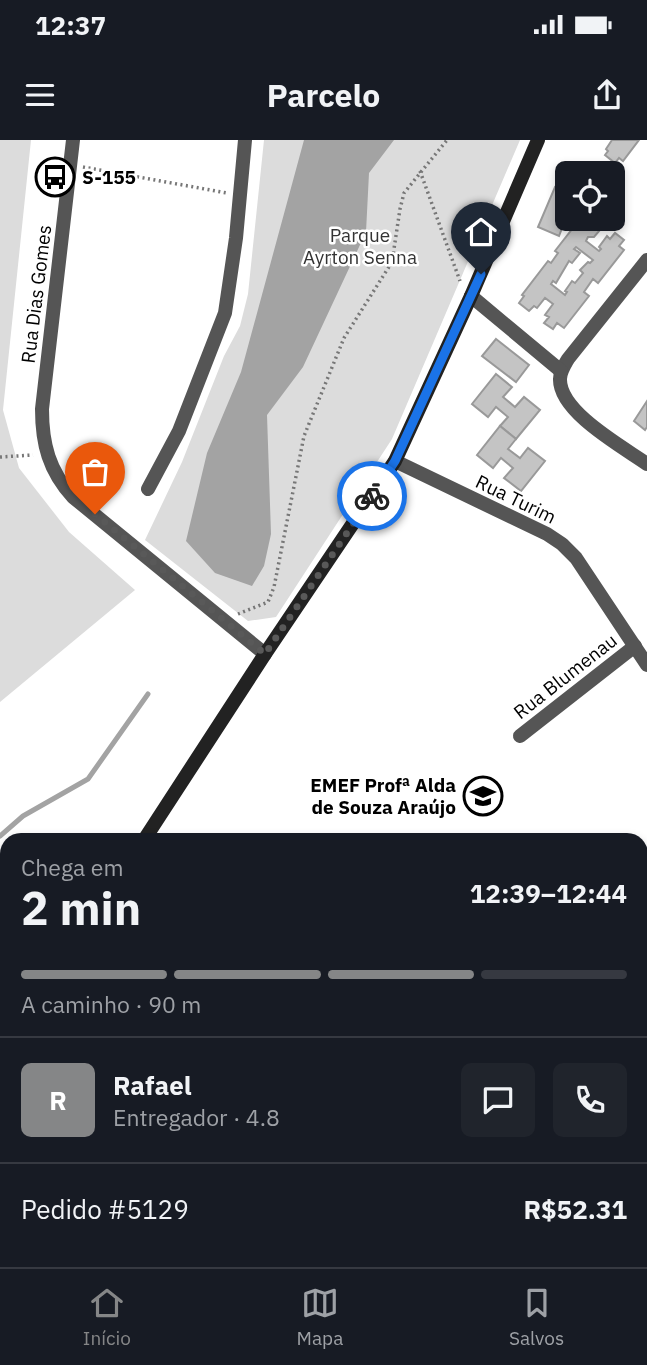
<!DOCTYPE html>
<html lang="pt">
<meta charset="utf-8">
<style>
:root{--surface:#171b24;--page:#20242c;--text:#f1f3f6;--muted:#9ea1a6;--line:#363941;--accent:#858687}
body{margin:0;font-family:"IBM Plex Sans",sans-serif;background:var(--page);color:var(--text);height:100vh;display:flex;flex-direction:column;font-size:26px;white-space:nowrap}
*{box-sizing:border-box;margin:0}
p{font-size:23px;color:var(--muted)}
.icon{flex:none;width:38px;height:38px;fill:none;stroke:currentColor;stroke-width:2;stroke-linecap:round;stroke-linejoin:round}
.map{position:relative;flex:1;overflow:hidden}
.drawer{position:absolute;left:0px;top:693px;width:648px;height:434px;display:flex;flex-direction:column;background:var(--surface);border-radius:21px 21px 0 0;box-shadow:0 4px 10px #0003}
.drawer>*{flex:none}
.controls{position:absolute;left:555px;top:21px;display:grid;gap:14px}
.controls a{display:grid;place-items:center;width:70px;height:70px;border-radius:10px;background:var(--surface);box-shadow:0 4px 10px #0003;font-size:35px}
.pin{position:absolute;display:grid;place-items:center;width:60px;height:60px;color:#fff;margin:-72px -30px;border-radius:50% 50% 50% 0;rotate:-45deg;box-shadow:0 0 7px #0007}
.pin .icon{rotate:45deg}
.courier{position:absolute;display:grid;place-items:center;width:70px;height:70px;margin:-35px;border:5px solid #1a73e8;border-radius:50%;background:#fff;color:#222;box-shadow:0 2px 9px #0007}
.headline em{font-style:normal;font-weight:700}
.headline div{display:flex;flex-direction:column-reverse}
.headline{display:flex;align-items:center;justify-content:space-between;height:119px;padding:0 21px}
h1{font-size:46px;font-weight:700;line-height:52px}
.bar{display:grid;grid-template-columns:repeat(4,1fr);gap:10px 7px;align-content:center;height:84px;padding:0 21px}
.bar i{height:9px;border-radius:5px;background:var(--line)}
.bar .on{background:var(--accent)}
.bar p{grid-column:span 4}
.line{display:flex;align-items:center;gap:18px;padding:0 21px;border-top:2px solid var(--line)}
.line div{flex:1}
.round{display:grid;place-items:center;flex:none;width:74px;height:74px;border-radius:10px;background:var(--page)}
.status{display:flex;justify-content:space-between;align-items:center;height:49px;padding:0 35px;background:var(--surface);direction:ltr}
.status svg{height:19px;fill:currentColor}
header{display:flex;justify-content:space-between;align-items:center;height:91px;padding:0 21px;background:var(--surface);font-size:32px;font-weight:700}
.tabs{display:flex;justify-content:space-around;align-items:center;height:98px;border-top:2px solid var(--line);background:var(--surface);font-size:19px;color:var(--muted)}
.tabs a{display:grid;justify-items:center;gap:4px}
.tabs .on{color:var(--accent)}
.map>svg:first-child{display:block}
</style>
<div class="status"><b>12:37</b><svg viewBox="0 0 49 12"><path d="M0 12V9h3v3zM5 12V6h3v6zM10 12V3h3v9zM15 12V0h3v12zM26 1h20v11H26zM47 4h2v5h-2z"/></svg></div>
<header><svg class="icon" aria-label="menu" viewBox="0 0 24 24"><path d="M4 6h16M4 12h16M4 18h16"/></svg>Parcelo<svg class="icon" aria-label="share" viewBox="0 0 24 24"><path d="M12 15V3M7 8l5-5 5 5M5 13v7h14v-7"/></svg></header>
<div class="map">
<svg width="647" height="1127" viewBox="0 0 647 1127">
<rect width="100%" height="100%" fill="#fff"/>
<g fill="#dcdcdc">
<polygon points="0,0 31,0 3,270 19,328 69,392 135,450 0,562"/>
<polygon points="264,0 520,0 392,299 276,477 248,481 145,400 182,322 224,216 240,186 248,154"/>
<path d="M7,968v51c-7,-17 -7,-34 0,-51z"/>
<polygon points="62,1120 254,1120 268,1127 67,1127"/>
</g>
<polygon fill="#a3a3a3" points="304,0 394,0 369,33 366,92 303,227 267,275 271,394 264,426 252,446 215,433 186,401 207,313 241,232"/>
<g fill="none" stroke-linecap="round" stroke-linejoin="round">
<polyline stroke="#a3a3a3" stroke-width="5" points="0,696 23,676 88,639 148,554"/>
</g>
<g fill="#c4c4c4" stroke="#999" stroke-width="2" fill-rule="evenodd">
<polygon points="612,0 639,0 623,21 619,18 615,23 605,15 608,11 606,9"/>
<polygon points="555,47 567,52 567,75 559,96 538,87"/>
<path d="M580,79h16l4,3 -4,5 4,3 -6,7h-6l-2,4 13,10 2,-2 -2,-2 8,-11 3,3 5,-6 9,7 -5,6 5,4 -26,33 -5,-4 -9,13 5,4 -25,32 -7,-5 -4,6 -9,-6 5,-6 -4,-2 8,-11 -8,-6 -8,10 -3,-2 -5,5 -10,-8 5,-7 -2,-1 26,-34 3,2 7,-10 -3,-2zM576,107l17,13 -3,3 -2,-1 -8,8 3,3 -8,10 -3,-2 -7,10 2,1 -2,3 -14,-11 2,-3 3,2 13,-22 3,2 8,-10 -6,-4z"/>
<polygon points="496,199 529,225 516,242 482,216"/>
<polygon points="496,234 512,247 503,257 515,267 524,257 540,270 516,299 500,286 508,277 496,267 488,277 472,264"/>
<polygon points="647,261 647,287 645,290 634,281"/>
<polygon points="500,286 516,299 508,309 520,318 528,308 545,321 521,351 504,338 513,328 501,318 493,328 477,315"/>
</g>
<g fill="none" stroke-linecap="round" stroke-linejoin="round">
<g stroke="#777" stroke-width="3.5" stroke-dasharray="2 3.5" stroke-linecap="butt">
<polyline points="83,27 227,53"/>
<polyline points="420,31 460,141"/>
<polyline points="0,317 33,315"/>
<polyline points="238,474 268,462 274,447 304,296 344,198 392,122 400,69 404,53 447,0"/>
</g>
<g stroke="#555" stroke-width="14">
<path d="M73,0l-31,269c0,35 7,62 31,88l192,157"/>
<path d="M647,120l-79,99c-4,7 -8,13 -8,20 -1,33 63,68 87,85"/>
<polyline points="471,156 561,231"/>
<polyline points="395,321 547,394 562,404 576,418 647,525"/>
<polyline points="148,349 179,291 225,173 236,98 245,0"/>
<polyline points="520,596 635,506"/>
<polyline points="640,741 647,736"/>
</g>
<g stroke="#222" stroke-width="14">
<polyline points="144,700 265,514 395,321 471,156 538,0"/>
<polyline points="0,909 7,899"/>
</g>
</g>
<g fill="none" stroke-linecap="round" stroke-linejoin="round">
<polyline stroke="#595959" stroke-width="7" stroke-dasharray="0 12.6" points="95,374 265,514 372,356"/>
<polyline stroke="#1a73e8" stroke-width="9" points="372,356 395,321 481,134"/>
</g>
<defs>
<symbol id="bus-ring" viewBox="-11 -11 22 22"><circle r="9.5" fill="#fff" stroke="#000" stroke-width="1.5"/><path d="M-5-6H5V4H4V6H2V4H-2V6H-4V4H-5ZM-3.5-4V0h7V-4ZM-3.5 1.2v1.5H-2V1.2ZM2 1.2v1.5H3.5V1.2Z" fill="#000"/></symbol>
<symbol id="school-ring" viewBox="-11 -11 22 22"><circle r="9.5" fill="#fff" stroke="#000" stroke-width="1.5"/><path d="M0-5L7-2L0 1L-7-2ZM-4 1L0 2.5L4 1V4Q0 6-4 4Z" fill="#000"/></symbol>
</defs>
<g fill-rule="evenodd">
<use href="#bus-ring" x="33" y="15" width="44" height="44"/>
<use href="#school-ring" x="461" y="634" width="44" height="44"/>
</g>
<g text-anchor="middle" stroke-width="5" stroke-linejoin="round" paint-order="stroke">
<g font-size="19" font-weight="bold" fill="#000" stroke="#fff" text-anchor="start">
<text x="82" y="44">S-155</text>
<text x="456" y="652" text-anchor="end">EMEF Profª Alda<tspan x="456" dy="22">de Souza Araújo</tspan></text>
</g>
<g font-size="19" fill="#333" stroke="#fff">
<text x="360" y="102">Parque<tspan x="360" dy="22">Ayrton Senna</tspan></text>
</g>
<g font-size="19" fill="#000" stroke="#fff">
<text transform="translate(36 154) rotate(-83)" y="7">Rua Dias Gomes</text>
<text transform="translate(516 359) rotate(26)" y="7">Rua Turim</text>
<text transform="translate(565 536) rotate(-38)" y="7">Rua Blumenau</text>
</g>
</g>
</svg>
<div class="controls">
<a><svg class="icon" aria-label="locate" viewBox="0 0 24 24"><circle cx="12" cy="12" r="6"/><path d="M12 2v4M12 18v4M2 12h4M18 12h4"/></svg></a>
</div>
<div class="pin" style="left:95px;top:374px;background:#ea580c"><svg class="icon" aria-label="bag" viewBox="0 0 24 24"><path d="M5 8h14l-1 12H6zM9 8a3 3 0 0 1 6 0"/></svg></div>
<div class="pin" style="left:481px;top:134px;background:#1f2937"><svg class="icon" aria-label="home" viewBox="0 0 24 24"><path d="M3 11l9-7 9 7M6 9v11h12V9"/></svg></div>
<div class="courier" style="left:372px;top:356px"><svg class="icon" aria-label="bike" viewBox="0 0 24 24"><circle cx="6" cy="16" r="4"/><circle cx="18" cy="16" r="4"/><path d="M6 16l4-8h5l3 8M10 8l3 8H6M13 5h3"/></svg></div>
<section class="drawer">
<div class="headline"><div><h1>2 min</h1><p>Chega em</p></div><em>12:39–12:44</em></div>
<div class="bar"><i class="on"></i><i class="on"></i><i class="on"></i><i></i><p>A caminho · 90 m</p></div>
<div class="line" style="height:126px"><b class="round" style="background:var(--accent);color:#fff">R</b><div><b>Rafael</b><p>Entregador · 4.8</p></div><a class="round"><svg class="icon" aria-label="chat" viewBox="0 0 24 24"><path d="M4 5h16v11H9l-5 4z"/></svg></a><a class="round"><svg class="icon" aria-label="phone" viewBox="0 0 24 24"><path d="M5 4h4l2 5-3 2q2 4 5 5l2-3 5 2v4C11 20 4 13 5 4z"/></svg></a></div>
<div class="line" style="height:91px"><div>Pedido #5129</div><b>R$52.31</b></div>
</section>
</div>
<nav class="tabs">
<a class="on"><svg class="icon" aria-label="home" viewBox="0 0 24 24"><path d="M3 11l9-7 9 7M6 9v11h12V9"/></svg>Início</a>
<a><svg class="icon" aria-label="map" viewBox="0 0 24 24"><path d="M3 6l6-2 6 2 6-2v14l-6 2-6-2-6 2zM9 4v14M15 6v14"/></svg>Mapa</a>
<a><svg class="icon" aria-label="saved" viewBox="0 0 24 24"><path d="M7 4h10v16l-5-4-5 4z"/></svg>Salvos</a>
</nav>
